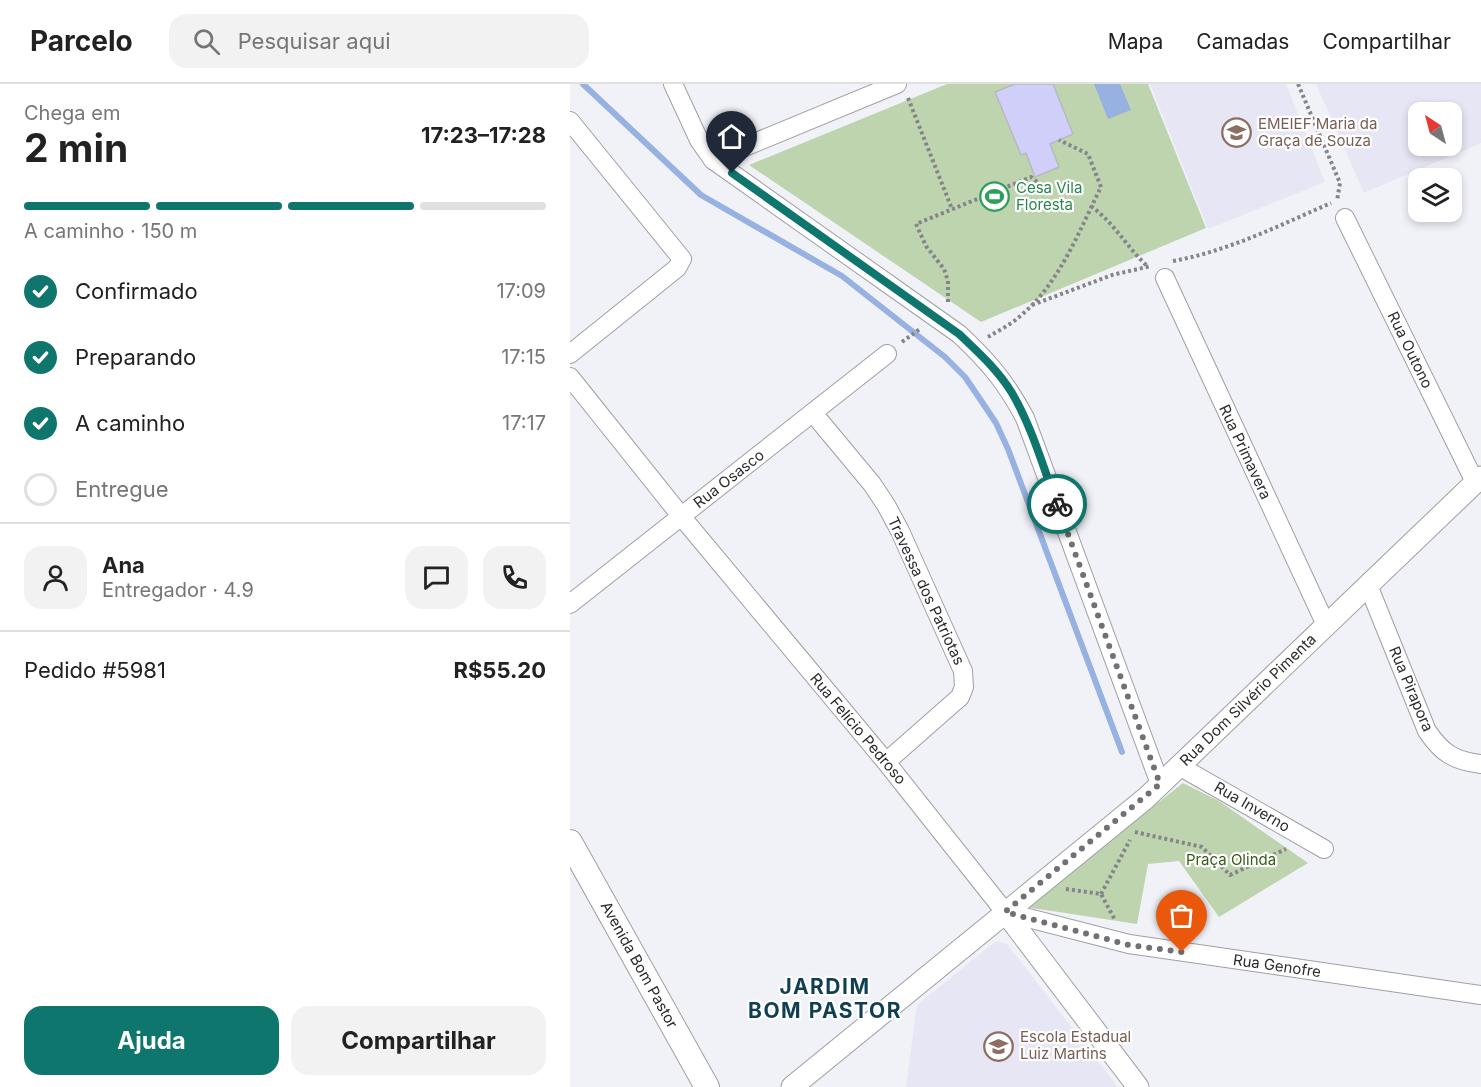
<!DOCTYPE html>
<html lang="pt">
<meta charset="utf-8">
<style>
:root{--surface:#fff;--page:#f2f2f2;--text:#222;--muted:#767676;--line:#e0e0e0;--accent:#0f766e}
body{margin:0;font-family:Inter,sans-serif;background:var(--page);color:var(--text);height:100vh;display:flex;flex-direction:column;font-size:22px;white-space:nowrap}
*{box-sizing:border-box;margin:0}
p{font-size:20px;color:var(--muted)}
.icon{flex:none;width:33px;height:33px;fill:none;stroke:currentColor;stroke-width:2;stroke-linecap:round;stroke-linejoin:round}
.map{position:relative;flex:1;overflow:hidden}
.side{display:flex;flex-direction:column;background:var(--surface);width:570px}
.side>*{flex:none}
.needle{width:39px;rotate:324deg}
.fabs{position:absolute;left:838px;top:18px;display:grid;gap:12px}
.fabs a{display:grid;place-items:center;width:54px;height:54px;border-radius:12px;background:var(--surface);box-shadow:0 3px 9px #0003;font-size:30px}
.pin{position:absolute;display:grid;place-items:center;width:51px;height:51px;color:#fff;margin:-62px -26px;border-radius:50% 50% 50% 0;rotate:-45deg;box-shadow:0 0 6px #0007}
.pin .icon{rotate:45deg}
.courier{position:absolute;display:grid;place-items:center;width:60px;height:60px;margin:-30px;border:4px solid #0f766e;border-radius:50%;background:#fff;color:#222;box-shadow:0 2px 8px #0007}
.headline em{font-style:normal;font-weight:700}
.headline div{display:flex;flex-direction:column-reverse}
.headline{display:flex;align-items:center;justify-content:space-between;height:102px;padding:0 24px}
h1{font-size:39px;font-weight:700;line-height:45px}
.bar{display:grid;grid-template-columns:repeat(4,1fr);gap:9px 6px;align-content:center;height:72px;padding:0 24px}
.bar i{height:8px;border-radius:4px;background:var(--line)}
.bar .selected{background:var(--accent)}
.bar p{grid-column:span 4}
.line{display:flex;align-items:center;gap:15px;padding:0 24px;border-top:2px solid var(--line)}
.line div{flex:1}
.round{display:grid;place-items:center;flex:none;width:63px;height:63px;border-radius:18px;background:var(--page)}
ol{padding:0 24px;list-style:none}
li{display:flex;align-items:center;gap:18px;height:66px}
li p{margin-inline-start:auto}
li .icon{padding:6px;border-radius:50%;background:var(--accent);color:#fff;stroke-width:4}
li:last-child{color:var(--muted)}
li i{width:33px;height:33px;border:3px solid var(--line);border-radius:50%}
.action{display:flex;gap:12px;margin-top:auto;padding:12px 24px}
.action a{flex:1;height:69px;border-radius:18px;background:var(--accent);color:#fff;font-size:24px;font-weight:700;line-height:69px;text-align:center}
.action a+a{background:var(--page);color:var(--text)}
header{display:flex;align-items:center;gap:36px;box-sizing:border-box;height:84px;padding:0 30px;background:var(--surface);border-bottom:2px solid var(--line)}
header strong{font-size:28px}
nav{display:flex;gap:33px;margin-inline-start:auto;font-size:21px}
.search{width:420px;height:54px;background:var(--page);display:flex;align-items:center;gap:15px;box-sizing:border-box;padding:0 21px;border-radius:18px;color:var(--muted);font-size:22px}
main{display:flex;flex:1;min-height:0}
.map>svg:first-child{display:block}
</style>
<header>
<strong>Parcelo</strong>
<div class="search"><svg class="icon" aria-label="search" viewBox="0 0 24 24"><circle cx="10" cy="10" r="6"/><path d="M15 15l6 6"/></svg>Pesquisar aqui</div>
<nav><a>Mapa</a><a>Camadas</a><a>Compartilhar</a></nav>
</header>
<main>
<section class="side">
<div class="headline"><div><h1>2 min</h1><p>Chega em</p></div><em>17:23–17:28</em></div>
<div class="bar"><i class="selected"></i><i class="selected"></i><i class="selected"></i><i></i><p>A caminho · 150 m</p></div>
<ol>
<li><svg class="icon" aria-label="check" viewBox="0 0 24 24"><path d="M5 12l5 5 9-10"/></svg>Confirmado<p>17:09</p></li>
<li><svg class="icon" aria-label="check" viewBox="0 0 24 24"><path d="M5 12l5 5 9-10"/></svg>Preparando<p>17:15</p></li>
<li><svg class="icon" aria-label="check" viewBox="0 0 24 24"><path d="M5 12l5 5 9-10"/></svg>A caminho<p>17:17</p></li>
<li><i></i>Entregue</li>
</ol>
<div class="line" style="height:108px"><a class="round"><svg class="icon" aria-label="person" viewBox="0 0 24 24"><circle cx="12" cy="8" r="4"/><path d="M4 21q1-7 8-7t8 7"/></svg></a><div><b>Ana</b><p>Entregador · 4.9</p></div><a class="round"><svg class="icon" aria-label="chat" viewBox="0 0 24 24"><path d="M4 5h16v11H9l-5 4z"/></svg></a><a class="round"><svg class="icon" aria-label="phone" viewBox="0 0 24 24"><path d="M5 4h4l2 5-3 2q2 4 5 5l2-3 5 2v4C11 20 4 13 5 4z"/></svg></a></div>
<div class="line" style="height:78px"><div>Pedido #5981</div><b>R$55.20</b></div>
<div class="action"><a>Ajuda</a><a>Compartilhar</a></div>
</section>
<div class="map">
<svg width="911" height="1003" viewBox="0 0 911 1003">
<rect width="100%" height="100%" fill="#f1f2f8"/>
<g fill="#e6e6f4" fill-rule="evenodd">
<polygon points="580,0 716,0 755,98 638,145"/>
<path d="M746,0h165v59l-117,50zM849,28h33v34h-33z"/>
<polygon points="426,857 437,860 548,1003 336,1003 347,921"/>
</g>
<g fill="#bed4ae">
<polygon points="377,0 578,0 636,144 411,238 179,81"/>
<polygon points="613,699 649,717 738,779 649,833 609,777 578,780 567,840 456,823"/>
</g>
<polygon fill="#97b1e0" points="524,0 550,0 561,26 538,35"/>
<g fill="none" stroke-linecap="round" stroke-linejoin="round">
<polyline stroke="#97b1e0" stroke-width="6" points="13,0 131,111 272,192 375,273 395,293 412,318 426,339 438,365 552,668"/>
</g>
<polygon fill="#cfcff9" stroke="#b9b9bf" stroke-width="1.5" points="445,0 483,0 503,50 480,60 489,83 465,93 456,69 451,71 425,8"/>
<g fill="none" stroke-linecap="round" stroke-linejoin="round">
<defs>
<g id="minor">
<path d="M103,0l26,56 14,20 246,174c29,27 47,48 66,84l135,366"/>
<polyline points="0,37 112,175 107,184 0,270"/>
<polyline points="143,76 327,0"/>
<polyline points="775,134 905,398"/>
<polyline points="595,194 756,541"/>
<polyline points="0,293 111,432 316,678 435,828 559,860 911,911"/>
<polyline points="243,329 302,400 316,421 330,447 393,587 394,603 390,613 316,678"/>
<path d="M798,501l59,146c15,22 27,30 54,33"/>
<polyline points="0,520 317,270"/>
<polyline points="609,682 754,765"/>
</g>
<g id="tertiary">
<polyline points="435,828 568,1003"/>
<polyline points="222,1003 576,714 911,393"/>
</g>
<polyline id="secondary" points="0,758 137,1003"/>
</defs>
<use href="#minor" stroke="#9f9fa5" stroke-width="20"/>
<use href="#tertiary" stroke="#9f9fa5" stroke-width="23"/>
<use href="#secondary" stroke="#9f9fa5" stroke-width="26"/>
<g stroke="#848589" stroke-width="4" stroke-dasharray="3 3" stroke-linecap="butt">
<polyline points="728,0 770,99 767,117"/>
<polyline points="338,14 382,125"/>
<path d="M521,122c24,18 35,40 56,60"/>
<path d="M603,177c56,-10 107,-36 158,-58"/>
<polyline points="378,218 378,197 374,185 356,162 346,140 461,93 467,98"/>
<polyline points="462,221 542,191 581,182"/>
<path d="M418,253c10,-6 22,-12 31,-20 40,-32 60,-86 82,-130l-13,-33 -29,-14"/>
<polyline points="332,258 350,245"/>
<polyline points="565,748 632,763 660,791 716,765"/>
<polyline points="496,805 531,810 545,836"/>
<polyline points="531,810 560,756"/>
</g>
<use href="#minor" stroke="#fff" stroke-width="18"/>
<use href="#tertiary" stroke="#fff" stroke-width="21"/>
<use href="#secondary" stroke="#fff" stroke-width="24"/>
</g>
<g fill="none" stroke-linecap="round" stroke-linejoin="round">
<polyline stroke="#707174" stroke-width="6" stroke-dasharray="0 10.8" points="487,420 590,700 435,828 559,861 612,868"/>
<path stroke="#0f766e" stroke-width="8" d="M162,89l227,161c19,18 39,36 53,59 20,34 31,74 45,111"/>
</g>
<defs>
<symbol id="school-ring" viewBox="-11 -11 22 22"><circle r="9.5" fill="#fff" stroke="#8d6e63" stroke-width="1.5"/><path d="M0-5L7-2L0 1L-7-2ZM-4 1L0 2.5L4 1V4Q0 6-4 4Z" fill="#8d6e63"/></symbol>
<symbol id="stadium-ring" viewBox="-11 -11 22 22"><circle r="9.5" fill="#fff" stroke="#2e9e5b" stroke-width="1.5"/><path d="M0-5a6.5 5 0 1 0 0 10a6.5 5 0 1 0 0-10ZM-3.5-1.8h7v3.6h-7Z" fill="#2e9e5b"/></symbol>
</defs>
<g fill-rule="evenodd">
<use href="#school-ring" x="650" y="32" width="33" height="33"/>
<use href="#stadium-ring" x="408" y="96" width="33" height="33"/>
<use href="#school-ring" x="412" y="946" width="33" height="33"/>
</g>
<g text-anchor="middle" stroke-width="4.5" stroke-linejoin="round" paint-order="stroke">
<g font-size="15" fill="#785e54" stroke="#fff" text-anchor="start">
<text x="688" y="45">EMEIEF Maria da<tspan x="688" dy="17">Graça de Souza</tspan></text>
<text x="450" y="958">Escola Estadual<tspan x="450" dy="17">Luiz Martins</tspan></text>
</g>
<g font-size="15" fill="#27864d" stroke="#fff" text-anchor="start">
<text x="446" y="109">Cesa Vila<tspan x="446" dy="17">Floresta</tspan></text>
</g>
<g font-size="15" fill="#2b2b2d" stroke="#fff">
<text transform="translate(840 266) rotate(64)" y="5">Rua Outono</text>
<text transform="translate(675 368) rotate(65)" y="5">Rua Primavera</text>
<text transform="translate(159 395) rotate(-38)" y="5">Rua Osasco</text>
<text transform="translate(356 507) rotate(65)" y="5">Travessa dos Patriotas</text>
<text transform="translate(841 605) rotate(67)" y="5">Rua Pirapora</text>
<text transform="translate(678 616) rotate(-44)" y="5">Rua Dom Silvério Pimenta</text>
<text transform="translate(288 645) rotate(50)" y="5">Rua Felício Pedroso</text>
<text transform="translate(682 723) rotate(30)" y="5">Rua Inverno</text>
<text transform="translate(69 881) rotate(61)" y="5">Avenida Bom Pastor</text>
<text transform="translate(707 882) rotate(8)" y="5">Rua Genofre</text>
</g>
<g font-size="15" fill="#385b18" stroke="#fff">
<text x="661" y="781">Praça Olinda</text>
</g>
<g font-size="21" font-weight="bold" letter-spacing="1.5" fill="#103e52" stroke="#fff">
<text x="255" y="910">JARDIM<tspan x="255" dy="24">BOM PASTOR</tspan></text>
</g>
</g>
</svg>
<div class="fabs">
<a><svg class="needle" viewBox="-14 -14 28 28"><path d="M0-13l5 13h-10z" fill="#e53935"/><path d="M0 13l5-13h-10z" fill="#767676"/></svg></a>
<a><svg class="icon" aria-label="layers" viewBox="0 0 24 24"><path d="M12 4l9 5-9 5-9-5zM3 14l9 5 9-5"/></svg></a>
</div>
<div class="pin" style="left:612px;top:868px;background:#ea580c"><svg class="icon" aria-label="bag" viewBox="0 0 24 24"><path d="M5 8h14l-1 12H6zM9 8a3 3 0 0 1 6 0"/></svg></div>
<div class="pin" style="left:162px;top:89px;background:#1f2937"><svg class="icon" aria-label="home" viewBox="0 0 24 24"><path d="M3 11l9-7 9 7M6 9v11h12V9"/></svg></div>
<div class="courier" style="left:487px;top:420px"><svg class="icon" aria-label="bike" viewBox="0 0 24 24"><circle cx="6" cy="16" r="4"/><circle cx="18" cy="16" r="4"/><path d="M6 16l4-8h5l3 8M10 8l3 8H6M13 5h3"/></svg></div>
</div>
</main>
